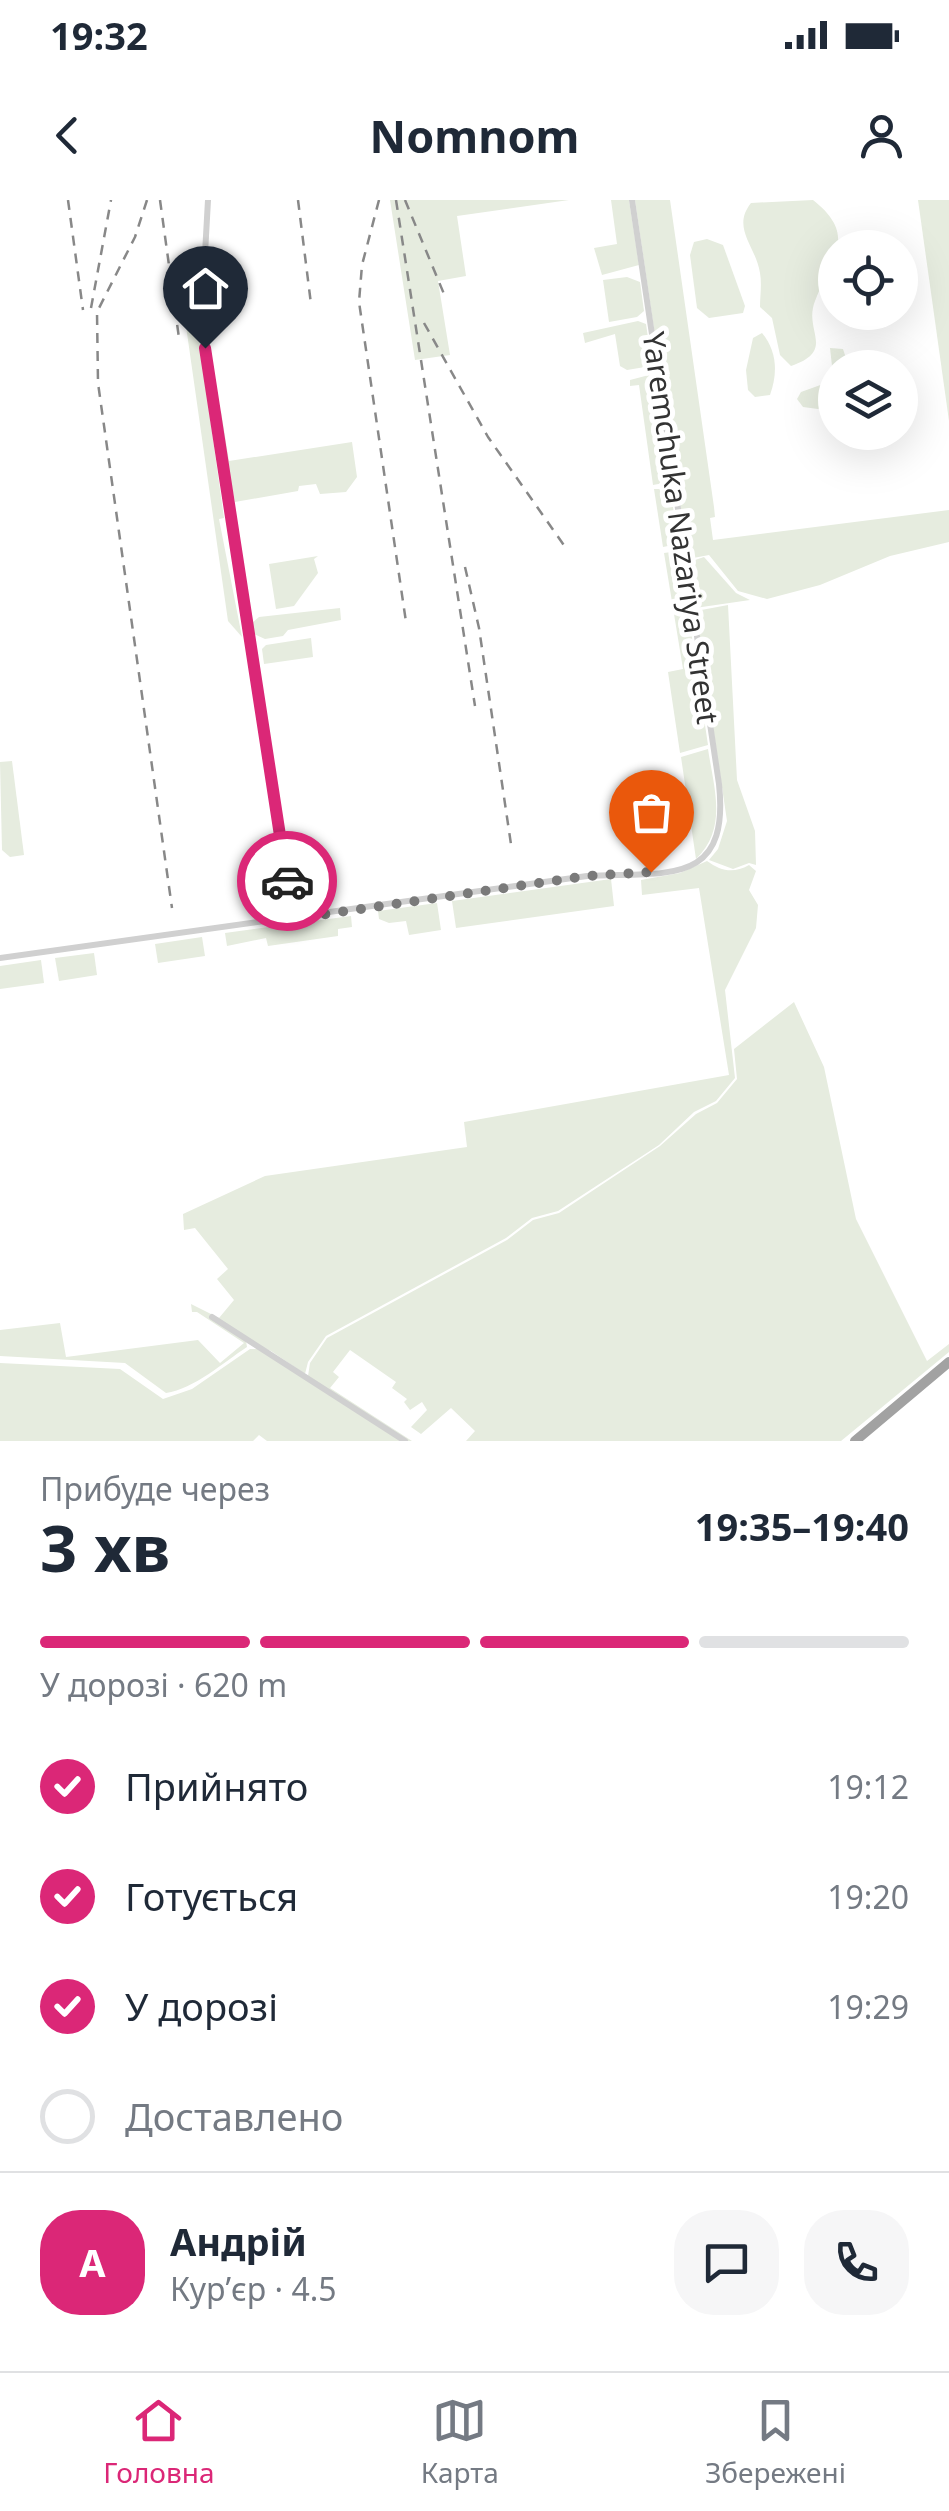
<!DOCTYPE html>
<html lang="uk">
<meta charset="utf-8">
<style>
:root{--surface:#fff;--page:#f6f6f7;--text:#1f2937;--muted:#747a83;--line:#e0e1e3;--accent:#db2777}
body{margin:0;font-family:"Noto Sans",sans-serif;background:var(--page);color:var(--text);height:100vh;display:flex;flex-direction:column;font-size:38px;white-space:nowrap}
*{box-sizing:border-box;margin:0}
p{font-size:32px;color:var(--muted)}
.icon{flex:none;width:55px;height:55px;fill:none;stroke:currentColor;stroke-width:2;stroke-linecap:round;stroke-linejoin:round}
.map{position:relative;height:1241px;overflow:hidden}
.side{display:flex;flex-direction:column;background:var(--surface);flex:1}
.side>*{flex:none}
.buttons{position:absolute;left:818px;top:30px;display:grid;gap:20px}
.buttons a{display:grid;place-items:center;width:100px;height:100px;border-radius:50%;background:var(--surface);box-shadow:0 10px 40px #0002;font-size:50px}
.pin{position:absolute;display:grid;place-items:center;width:85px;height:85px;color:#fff;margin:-102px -42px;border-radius:50% 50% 50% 0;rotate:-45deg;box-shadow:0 0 10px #0007}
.pin .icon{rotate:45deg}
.courier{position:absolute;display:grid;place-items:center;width:100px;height:100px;margin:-50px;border:8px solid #db2777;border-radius:50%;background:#fff;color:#222;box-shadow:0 2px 12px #0007}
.headline em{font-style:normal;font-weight:700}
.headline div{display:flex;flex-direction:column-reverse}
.headline{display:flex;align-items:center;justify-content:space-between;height:170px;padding:0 40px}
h1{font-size:65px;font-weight:700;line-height:75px}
.bar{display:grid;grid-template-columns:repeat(4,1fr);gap:15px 10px;align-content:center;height:120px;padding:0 40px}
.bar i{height:12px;border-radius:8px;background:var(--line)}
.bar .active{background:var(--accent)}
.bar p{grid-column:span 4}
.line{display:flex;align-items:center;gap:25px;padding:0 40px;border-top:2px solid var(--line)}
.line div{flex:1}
.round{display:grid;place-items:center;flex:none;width:105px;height:105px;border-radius:40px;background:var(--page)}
ol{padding:0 40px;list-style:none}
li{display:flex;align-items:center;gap:30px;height:110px}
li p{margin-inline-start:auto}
li .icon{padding:10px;border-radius:50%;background:var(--accent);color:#fff;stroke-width:4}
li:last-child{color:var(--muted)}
li i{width:55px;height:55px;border:5px solid var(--line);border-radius:50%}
.status{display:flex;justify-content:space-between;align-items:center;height:70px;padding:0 50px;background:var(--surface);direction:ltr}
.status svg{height:28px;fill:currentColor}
header{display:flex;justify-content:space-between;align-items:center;height:130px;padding:0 40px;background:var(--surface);font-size:45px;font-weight:700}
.tab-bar{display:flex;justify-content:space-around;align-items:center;height:140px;border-top:2px solid var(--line);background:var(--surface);font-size:28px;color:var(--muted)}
.tab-bar a{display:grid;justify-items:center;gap:5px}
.tab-bar .active{color:var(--accent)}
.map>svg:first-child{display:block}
</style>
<div class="status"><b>19:32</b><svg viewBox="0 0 49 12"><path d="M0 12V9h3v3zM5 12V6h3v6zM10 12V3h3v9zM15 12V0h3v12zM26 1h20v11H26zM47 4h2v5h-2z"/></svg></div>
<header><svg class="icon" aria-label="back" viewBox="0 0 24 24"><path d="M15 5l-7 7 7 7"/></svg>Nomnom<svg class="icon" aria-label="person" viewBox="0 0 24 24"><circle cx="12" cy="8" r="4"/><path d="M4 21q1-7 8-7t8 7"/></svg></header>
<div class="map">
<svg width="949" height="1241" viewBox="0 0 949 1241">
<rect width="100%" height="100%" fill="#fff"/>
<g fill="#e6ecdf">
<polygon points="390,0 569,0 457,16 466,76 438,81 450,155 415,160"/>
<polygon points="611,0 629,0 639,65 602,75 594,48 617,44"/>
<polygon points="635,0 670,0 714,307 715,317 710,318 713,340 949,310 949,342 890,356 820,385 767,399 738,391 709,355 688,359"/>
<path d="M813,0c46,36 18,59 2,101 -12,30 22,49 -24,65l-11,-11 -8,-37 -12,-11c0,-11 2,-23 0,-34 -4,-27 -29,-45 -9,-70z"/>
<polygon points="918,0 949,0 949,221"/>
<polygon points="707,39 723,45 745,106 743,113 709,118 697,108 690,55 694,42"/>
<polygon points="627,77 640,82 644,111 637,117 609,122 603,80"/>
<polygon points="192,88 224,318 219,319 242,437 228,421 181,91"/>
<polygon points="638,121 646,124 651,158 645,167 627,170 620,166 615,134 585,143 583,133"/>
<path d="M762,133c15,18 16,40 8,62l-15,2 -7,-7 -2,-20 7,-32z"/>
<polygon points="830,148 843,149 849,167 835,168 835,205 818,209 803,207 797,199 801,192 826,183 833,175"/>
<polygon points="649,175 654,181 669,282 653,285 639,185 630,186 630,180"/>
<polygon points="221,211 229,261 352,242 357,277 346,292 320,294 316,284 299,286 298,291 235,302 217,212"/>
<polygon points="663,289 671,292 678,344 663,347 654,289"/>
<polygon points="679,351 708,545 680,553 668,472 683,469 664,353"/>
<polygon points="318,356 314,359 318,373 294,406 276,409 269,364"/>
<polygon points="704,357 736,393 750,400 695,408 689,362"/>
<polygon points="728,405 737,580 755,631 756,665 749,663 733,669 709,660 718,649 727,621 696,411"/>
<polygon points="340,408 341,420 288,430 283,436 265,439 254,434 252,423 259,417"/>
<polygon points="311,438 313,457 264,464 262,449 266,445"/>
<path d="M708,549c6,40 20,79 -12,110l-15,-102z"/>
<polygon points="12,561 24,655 10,657 2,650 0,562"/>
<path d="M707,661c14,10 26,13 42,4l7,6 -7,19 9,15 -2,23 -31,62 10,88 -19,23 -22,11 -35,33 -101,66 -26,7 -26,20 -180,98 -18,26 -3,12 -34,-23 -25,-10 1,6c-23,15 -53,42 -81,46l-41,-30 -125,-7v-26l60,-7 6,34 132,-17 22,23 24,-20 -47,-31h-5l-1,-8 28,14 15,-18 -17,-21 11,-10 -33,-41 -11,2 -1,-16 82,-38 202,-29 -3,-25 265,-47 -30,-187 -57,7 -1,-15 39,-7z"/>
<polygon points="611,679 614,706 456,728 452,701"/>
<polygon points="437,703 441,730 409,735 406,721 389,723 379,719 378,711"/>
<polygon points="351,716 352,727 338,729 338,736 268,746 266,738 227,746 225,733"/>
<polygon points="202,737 205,756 158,763 155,744"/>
<polygon points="94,753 97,775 59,781 55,758"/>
<polygon points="41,760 44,783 0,789 0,766"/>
<polygon points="794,802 824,867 856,1019 927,1161 949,1144 949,1152 841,1241 466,1241 475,1231 451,1208 421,1234 411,1227 427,1210 422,1202 410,1210 404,1202 407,1199 392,1188 396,1182 350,1150 333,1172 339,1177 330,1188 412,1241 408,1241 308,1176 310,1163 327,1138 507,1040 533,1020 559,1013 660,946 696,914 717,903 737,879 734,849"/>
<polygon points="250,1149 259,1149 403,1241 267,1241 259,1235 253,1241 0,1241 0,1163 120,1169 163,1199 192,1189"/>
</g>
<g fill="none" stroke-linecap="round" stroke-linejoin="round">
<g stroke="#d0d0d0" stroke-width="6">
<polyline points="208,0 204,72 196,86 293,719"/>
<path d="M0,758l587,-82c80,-4 143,11 132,-92l-87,-584"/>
<polyline points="212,1117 405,1241"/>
</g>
<polyline stroke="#a2a2a2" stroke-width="10" points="855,1241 949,1162"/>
<g stroke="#888" stroke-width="2.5" stroke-dasharray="10 8" stroke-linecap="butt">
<polyline points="68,0 83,110"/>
<polyline points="147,0 135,37 97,112 98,183 172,708"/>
<polyline points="160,0 179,138"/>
<polyline points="298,0 311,104"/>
<polyline points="379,0 362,65 359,102 406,422"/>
<polyline points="396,0 475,506"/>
<polyline points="405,0 444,94"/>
<polyline points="91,108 111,0"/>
<polyline points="424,123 488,237 568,351"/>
<polyline points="465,367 479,428 512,651"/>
</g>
</g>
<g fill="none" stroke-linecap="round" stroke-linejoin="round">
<polyline stroke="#7a7a7a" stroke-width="10" stroke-dasharray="0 18" points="287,681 292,719 587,676 651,672"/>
<polyline stroke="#db2777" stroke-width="12" points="205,148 287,681"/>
</g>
<g text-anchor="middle" stroke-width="10" stroke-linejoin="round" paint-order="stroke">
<g font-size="30" fill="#333" stroke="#fff">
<text transform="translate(680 328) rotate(82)" y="10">Yaremchuka Nazariya Street</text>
</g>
</g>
</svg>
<div class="buttons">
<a><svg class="icon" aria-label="locate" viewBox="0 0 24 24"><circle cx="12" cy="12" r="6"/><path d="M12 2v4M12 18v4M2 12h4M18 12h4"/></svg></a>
<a><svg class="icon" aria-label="layers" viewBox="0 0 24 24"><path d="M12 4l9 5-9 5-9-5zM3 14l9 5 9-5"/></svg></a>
</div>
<div class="pin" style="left:651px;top:672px;background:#ea580c"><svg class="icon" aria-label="bag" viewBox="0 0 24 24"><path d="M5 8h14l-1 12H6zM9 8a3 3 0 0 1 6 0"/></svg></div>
<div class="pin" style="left:205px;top:148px;background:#1f2937"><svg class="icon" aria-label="home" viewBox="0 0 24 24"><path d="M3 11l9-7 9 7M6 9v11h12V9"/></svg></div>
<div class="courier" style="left:287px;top:681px"><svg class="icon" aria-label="car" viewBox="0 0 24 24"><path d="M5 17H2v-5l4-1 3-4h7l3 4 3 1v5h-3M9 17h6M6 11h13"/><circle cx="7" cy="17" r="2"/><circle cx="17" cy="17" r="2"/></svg></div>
</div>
<section class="side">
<div class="headline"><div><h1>3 хв</h1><p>Прибуде через</p></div><em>19:35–19:40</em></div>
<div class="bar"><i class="active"></i><i class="active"></i><i class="active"></i><i></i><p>У дорозі · 620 m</p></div>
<ol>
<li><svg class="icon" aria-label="check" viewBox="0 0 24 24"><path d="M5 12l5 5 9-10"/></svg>Прийнято<p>19:12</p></li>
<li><svg class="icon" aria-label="check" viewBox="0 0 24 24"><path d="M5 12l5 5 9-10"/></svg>Готується<p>19:20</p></li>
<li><svg class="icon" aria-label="check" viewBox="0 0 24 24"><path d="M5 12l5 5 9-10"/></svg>У дорозі<p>19:29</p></li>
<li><i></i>Доставлено</li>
</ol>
<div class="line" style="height:180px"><b class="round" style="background:var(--accent);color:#fff">А</b><div><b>Андрій</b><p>Кур’єр · 4.5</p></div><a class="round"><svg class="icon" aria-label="chat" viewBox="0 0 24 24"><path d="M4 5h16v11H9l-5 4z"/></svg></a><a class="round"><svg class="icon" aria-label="phone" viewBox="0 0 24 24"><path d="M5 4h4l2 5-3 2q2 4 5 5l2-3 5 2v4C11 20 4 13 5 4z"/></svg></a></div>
</section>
<nav class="tab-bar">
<a class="active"><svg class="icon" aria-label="home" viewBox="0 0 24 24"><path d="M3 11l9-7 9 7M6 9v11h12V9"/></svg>Головна</a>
<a><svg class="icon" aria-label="map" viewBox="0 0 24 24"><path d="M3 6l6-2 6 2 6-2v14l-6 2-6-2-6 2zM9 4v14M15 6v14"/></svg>Карта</a>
<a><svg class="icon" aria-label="saved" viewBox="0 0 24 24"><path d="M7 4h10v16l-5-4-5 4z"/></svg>Збережені</a>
</nav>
